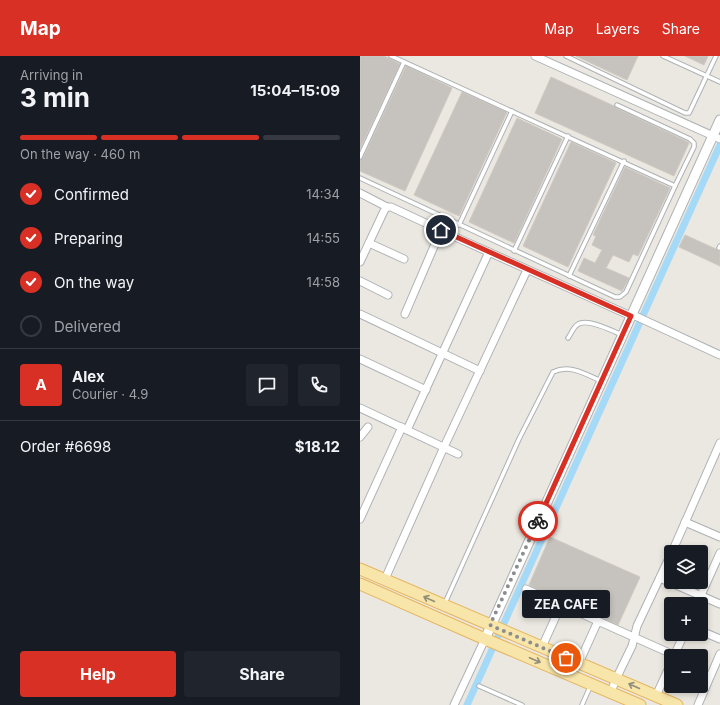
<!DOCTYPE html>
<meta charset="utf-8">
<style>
:root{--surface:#171b24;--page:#20242c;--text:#f1f3f6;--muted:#9ea1a6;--line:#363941;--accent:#d93025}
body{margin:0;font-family:Inter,sans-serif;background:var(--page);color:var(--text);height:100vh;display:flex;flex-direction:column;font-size:15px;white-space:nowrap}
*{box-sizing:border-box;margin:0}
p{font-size:13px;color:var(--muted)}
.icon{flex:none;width:22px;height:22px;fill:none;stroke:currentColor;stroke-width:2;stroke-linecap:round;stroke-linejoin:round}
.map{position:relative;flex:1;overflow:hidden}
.side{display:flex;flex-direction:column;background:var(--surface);width:360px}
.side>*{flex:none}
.controls{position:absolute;left:304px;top:489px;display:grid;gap:8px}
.controls a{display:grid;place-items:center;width:44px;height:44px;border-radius:4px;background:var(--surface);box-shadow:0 2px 6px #0003;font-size:20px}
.pin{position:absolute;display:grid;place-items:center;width:34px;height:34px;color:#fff;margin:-17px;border:2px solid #fff;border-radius:50%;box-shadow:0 1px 4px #0007}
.courier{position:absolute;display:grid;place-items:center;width:40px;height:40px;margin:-20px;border:3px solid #d93025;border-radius:50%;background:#fff;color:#222;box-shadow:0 1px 5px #0007}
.bubble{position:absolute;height:28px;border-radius:4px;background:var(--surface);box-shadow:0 2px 6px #0003;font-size:13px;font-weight:700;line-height:28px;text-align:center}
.overview em{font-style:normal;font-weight:700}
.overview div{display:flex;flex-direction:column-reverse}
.overview{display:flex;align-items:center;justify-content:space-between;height:68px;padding:0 20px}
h1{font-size:26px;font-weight:700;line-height:30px}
.bar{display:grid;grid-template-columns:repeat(4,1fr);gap:6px 4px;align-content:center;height:48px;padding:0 20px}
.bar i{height:5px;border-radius:3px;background:var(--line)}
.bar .on{background:var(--accent)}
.bar p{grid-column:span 4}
.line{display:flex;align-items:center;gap:10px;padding:0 20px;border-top:1px solid var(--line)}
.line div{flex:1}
.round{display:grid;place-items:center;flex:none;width:42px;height:42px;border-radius:4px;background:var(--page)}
ol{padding:0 20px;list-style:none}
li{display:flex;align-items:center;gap:12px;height:44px}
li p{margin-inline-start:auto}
li .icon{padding:4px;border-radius:50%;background:var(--accent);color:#fff;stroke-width:4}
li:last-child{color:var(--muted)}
li i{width:22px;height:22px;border:2px solid var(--line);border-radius:50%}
.primary-button{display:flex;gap:8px;margin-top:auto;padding:8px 20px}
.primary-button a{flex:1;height:46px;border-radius:4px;background:var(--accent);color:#fff;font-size:16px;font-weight:700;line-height:46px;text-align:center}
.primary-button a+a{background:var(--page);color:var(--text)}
header{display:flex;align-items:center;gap:24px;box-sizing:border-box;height:56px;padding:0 20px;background:var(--accent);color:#fff}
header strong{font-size:19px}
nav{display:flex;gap:22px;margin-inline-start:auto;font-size:14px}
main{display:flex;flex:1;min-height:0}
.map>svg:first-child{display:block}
</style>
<header>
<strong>Map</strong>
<nav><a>Map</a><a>Layers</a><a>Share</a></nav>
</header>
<main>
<section class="side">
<div class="overview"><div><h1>3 min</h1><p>Arriving in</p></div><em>15:04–15:09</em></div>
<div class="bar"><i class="on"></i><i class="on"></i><i class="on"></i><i></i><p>On the way · 460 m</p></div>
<ol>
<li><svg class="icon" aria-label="check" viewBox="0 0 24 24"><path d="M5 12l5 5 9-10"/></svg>Confirmed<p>14:34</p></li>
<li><svg class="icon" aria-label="check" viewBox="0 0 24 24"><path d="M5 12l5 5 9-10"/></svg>Preparing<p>14:55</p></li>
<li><svg class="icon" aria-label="check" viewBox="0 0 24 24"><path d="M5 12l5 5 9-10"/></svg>On the way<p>14:58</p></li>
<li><i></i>Delivered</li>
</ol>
<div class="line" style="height:72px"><b class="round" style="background:var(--accent);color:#fff">A</b><div><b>Alex</b><p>Courier · 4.9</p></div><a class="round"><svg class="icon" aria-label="chat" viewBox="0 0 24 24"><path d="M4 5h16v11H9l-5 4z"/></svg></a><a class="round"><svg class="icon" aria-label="phone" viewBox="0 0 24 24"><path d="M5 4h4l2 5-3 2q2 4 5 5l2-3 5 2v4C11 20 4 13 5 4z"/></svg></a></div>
<div class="line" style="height:52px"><div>Order #6698</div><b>$18.12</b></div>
<div class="primary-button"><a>Help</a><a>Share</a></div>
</section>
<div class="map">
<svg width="360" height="649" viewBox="0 0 360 649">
<rect width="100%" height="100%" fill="#ebe8e1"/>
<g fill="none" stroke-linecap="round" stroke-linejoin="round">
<polyline stroke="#a4daf8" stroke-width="7" points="107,649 360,89"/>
</g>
<g fill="#c6c3be" stroke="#cfc9c0">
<polygon points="0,0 24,0 40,8 0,93"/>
<polygon points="216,0 278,0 267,24"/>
<polygon points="325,0 348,0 344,9"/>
<polygon points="46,10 92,32 45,135 0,115 0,104 3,102"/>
<polygon points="191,21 254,50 256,52 328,86 329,87 314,120 175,57"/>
<polygon points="102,36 147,56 99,160 54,139"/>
<polygon points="157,62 202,83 154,187 109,166"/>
<polygon points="211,86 256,107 208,211 163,190"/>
<polygon points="265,111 310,132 278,200 273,198 269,206 253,199 246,212 269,222 262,235 218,215 224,202 235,207 242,194 232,189 236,180 233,179"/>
<polygon points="325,179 356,193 358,195 360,195 360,210 319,191"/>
<polygon points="190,481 280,521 258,569 169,529"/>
</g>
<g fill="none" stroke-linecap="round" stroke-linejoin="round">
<defs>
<g id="service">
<polyline points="206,0 325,57 329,57 331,53 356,0"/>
<polyline points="303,0 360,26"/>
<polyline points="257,49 330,83 334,87 334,91 315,130"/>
<polyline points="0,101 44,6"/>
<polyline points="0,122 255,241 260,241 266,236 315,130 31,0"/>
<polyline points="99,169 152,55"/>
<polyline points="359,192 360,190"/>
<polyline points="154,195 208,80"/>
<polyline points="209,220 264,105"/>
<path d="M208,282c3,-4 5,-10 9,-13 9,-8 36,6 45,10"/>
<path d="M85,547l74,-164 34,-67c17,-8 32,2 48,9"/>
<polyline points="119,630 162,649"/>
<polyline points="222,649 230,631"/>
</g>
<g id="minor">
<polyline points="175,0 360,83"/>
<polyline points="0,137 27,151"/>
<polyline points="9,187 44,203"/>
<polyline points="0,206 24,155 27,151 31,151 102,184 271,260"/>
<polyline points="0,225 28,239"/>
<polyline points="0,258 120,315"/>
<polyline points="45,258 81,174"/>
<polyline points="271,258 360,299"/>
<polyline points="0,303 66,334"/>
<polyline points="0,352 98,398"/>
<polyline points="47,374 129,196"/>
<polyline points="0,381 8,371"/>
<polyline points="0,463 42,371"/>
<polyline points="325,466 360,481"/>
<polyline points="312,496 360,387"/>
<polyline points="300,522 360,548"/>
<polyline points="25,523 84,391 167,214"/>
<polyline points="166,533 314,599"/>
<polyline points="337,548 360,497"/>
<polyline points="341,575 360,583"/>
<polyline points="182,591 201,549"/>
<polyline points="314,600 324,578"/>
<polyline points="219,607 238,565"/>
<polyline points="251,636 256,623 272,590 277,570 311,498"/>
<polyline points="296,640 311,607"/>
<polyline points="94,649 125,583"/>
<polyline points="338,649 360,598"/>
</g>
<polyline id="tertiary" points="125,583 360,64"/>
<g id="primary">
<polyline points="0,513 317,649"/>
<polyline points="0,528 125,583 280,649"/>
</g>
</defs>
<use href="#service" stroke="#aeb2b5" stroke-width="5.5"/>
<use href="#minor" stroke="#aeb2b5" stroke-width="9"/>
<use href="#tertiary" stroke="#aeb2b5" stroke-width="11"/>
<use href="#primary" stroke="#e5b560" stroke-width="13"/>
<use href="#service" stroke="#fff" stroke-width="3.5"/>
<use href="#minor" stroke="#fff" stroke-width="7"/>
<use href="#tertiary" stroke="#fff" stroke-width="9"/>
<use href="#primary" stroke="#f8e5a9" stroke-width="11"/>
</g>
<defs><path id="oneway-shaft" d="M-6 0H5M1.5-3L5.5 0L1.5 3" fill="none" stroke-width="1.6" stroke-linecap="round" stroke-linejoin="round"/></defs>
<g stroke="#918d7a">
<use href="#oneway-shaft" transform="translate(69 543) rotate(-156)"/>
<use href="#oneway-shaft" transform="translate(175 604) rotate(23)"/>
<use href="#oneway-shaft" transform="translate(274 630) rotate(-156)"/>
</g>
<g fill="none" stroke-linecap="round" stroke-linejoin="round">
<polyline stroke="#8c8e8d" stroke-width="4" stroke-dasharray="0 7.2" points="178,465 130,569 206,602"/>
<polyline stroke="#d93025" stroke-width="5" points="81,174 271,260 178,465"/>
</g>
</svg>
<div class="controls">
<a><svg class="icon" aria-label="layers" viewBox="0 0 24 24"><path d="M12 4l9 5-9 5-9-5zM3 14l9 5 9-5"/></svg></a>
<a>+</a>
<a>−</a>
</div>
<div class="pin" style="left:206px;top:602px;background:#ea580c"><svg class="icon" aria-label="bag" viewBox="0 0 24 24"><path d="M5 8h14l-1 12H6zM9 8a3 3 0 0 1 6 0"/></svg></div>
<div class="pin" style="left:81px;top:174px;background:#1f2937"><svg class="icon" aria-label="home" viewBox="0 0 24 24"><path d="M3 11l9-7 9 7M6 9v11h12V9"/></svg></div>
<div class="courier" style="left:178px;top:465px"><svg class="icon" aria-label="bike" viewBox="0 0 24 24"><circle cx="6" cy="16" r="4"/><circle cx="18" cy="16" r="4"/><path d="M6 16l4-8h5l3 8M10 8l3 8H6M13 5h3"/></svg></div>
<div class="bubble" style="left:162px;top:534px;width:88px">ZEA CAFE</div>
</div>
</main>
